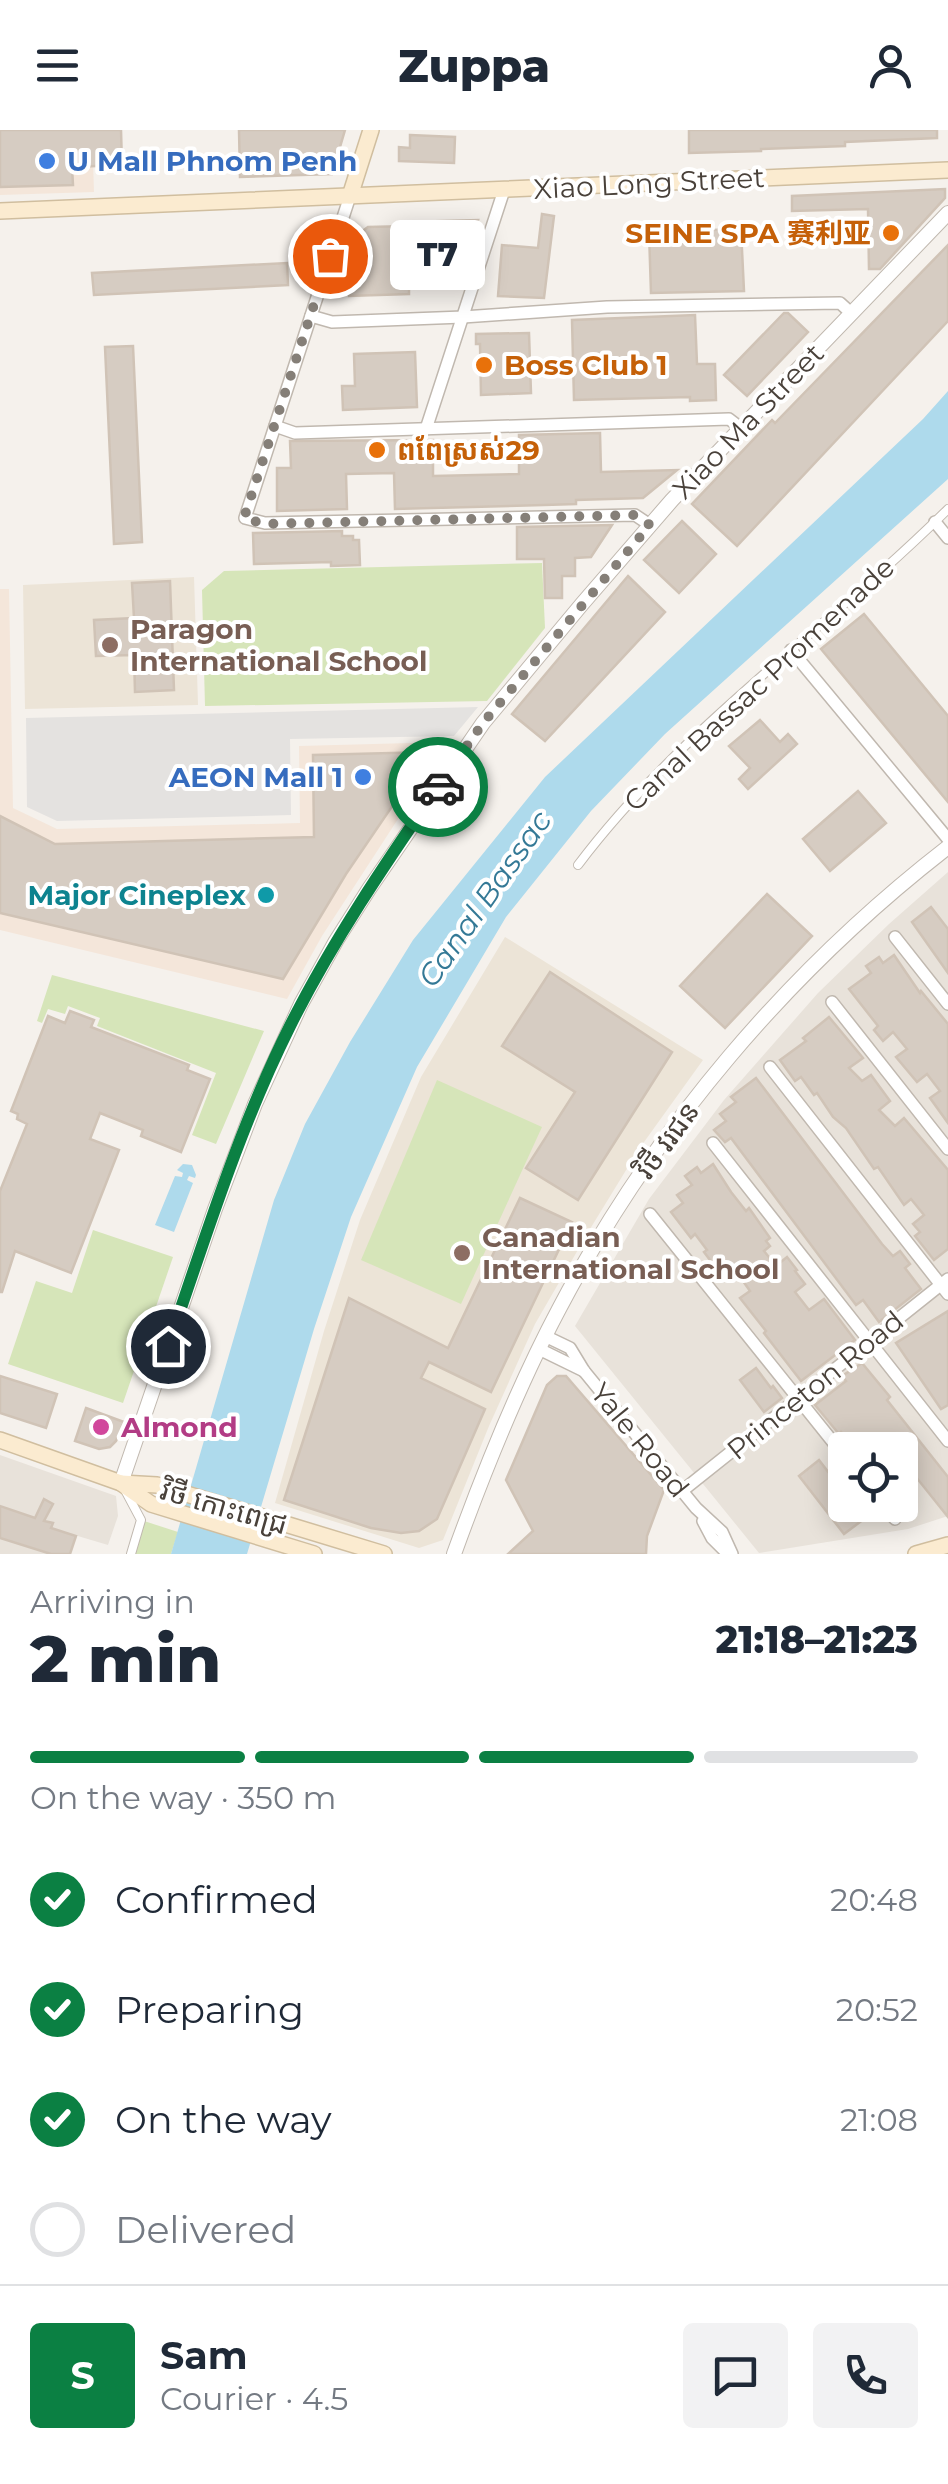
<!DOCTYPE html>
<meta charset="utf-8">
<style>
:root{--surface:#fff;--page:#f2f2f3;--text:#1f2937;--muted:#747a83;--line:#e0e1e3;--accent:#0b8043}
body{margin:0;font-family:Montserrat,"Noto Sans SC","Noto Sans Khmer",sans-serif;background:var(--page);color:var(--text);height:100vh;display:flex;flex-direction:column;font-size:38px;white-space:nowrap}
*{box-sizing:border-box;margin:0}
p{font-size:32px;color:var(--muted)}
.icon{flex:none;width:55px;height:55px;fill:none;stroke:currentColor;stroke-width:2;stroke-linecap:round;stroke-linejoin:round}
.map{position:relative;height:1424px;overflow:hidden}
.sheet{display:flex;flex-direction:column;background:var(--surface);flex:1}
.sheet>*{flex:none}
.buttons{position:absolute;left:828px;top:1302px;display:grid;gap:20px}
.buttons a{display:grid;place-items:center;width:90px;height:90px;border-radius:10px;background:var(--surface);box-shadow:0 5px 25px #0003;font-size:50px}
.pin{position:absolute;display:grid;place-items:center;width:85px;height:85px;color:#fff;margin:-42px;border:5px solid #fff;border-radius:50%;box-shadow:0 2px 10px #0007}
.courier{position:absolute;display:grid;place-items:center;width:100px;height:100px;margin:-50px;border:8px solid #0b8043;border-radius:50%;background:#fff;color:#222;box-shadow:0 2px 12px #0007}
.bubble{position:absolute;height:70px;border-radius:10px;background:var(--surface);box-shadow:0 5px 25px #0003;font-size:32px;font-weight:800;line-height:70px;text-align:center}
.overview em{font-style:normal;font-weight:800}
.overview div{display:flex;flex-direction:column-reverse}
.overview{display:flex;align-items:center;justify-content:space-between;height:170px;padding:0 30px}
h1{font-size:65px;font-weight:800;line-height:75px}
.bar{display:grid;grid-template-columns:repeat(4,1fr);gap:15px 10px;align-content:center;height:120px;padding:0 30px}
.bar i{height:12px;border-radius:8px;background:var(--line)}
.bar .selected{background:var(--accent)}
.bar p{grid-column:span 4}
.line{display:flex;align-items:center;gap:25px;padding:0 30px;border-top:2px solid var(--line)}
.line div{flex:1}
.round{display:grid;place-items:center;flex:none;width:105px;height:105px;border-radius:10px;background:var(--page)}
ol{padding:0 30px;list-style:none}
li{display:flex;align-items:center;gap:30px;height:110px}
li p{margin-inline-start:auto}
li .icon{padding:10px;border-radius:50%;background:var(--accent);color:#fff;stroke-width:4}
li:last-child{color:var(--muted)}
li i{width:55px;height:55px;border:5px solid var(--line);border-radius:50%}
header{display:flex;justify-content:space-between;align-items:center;height:130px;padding:0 30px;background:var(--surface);font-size:45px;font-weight:800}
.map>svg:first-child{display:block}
</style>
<header><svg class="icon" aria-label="menu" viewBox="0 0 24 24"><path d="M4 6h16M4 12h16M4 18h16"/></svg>Zuppa<svg class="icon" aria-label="person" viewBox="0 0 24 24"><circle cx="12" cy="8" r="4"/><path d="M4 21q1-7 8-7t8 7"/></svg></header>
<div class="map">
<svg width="948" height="1424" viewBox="0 0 948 1424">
<rect width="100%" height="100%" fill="#f5f1ec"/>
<g fill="#e8e2da" fill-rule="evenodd">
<path d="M948,742v644l-40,13 -149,24 -184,-227 74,-127 75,-99 94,-107 71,-69zM845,1320h55v55h-55z"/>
<polygon points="0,1325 116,1366 118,1386 108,1415 71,1404 65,1424 0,1424"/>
</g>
<g fill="#f4e6da">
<polygon points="0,0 92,0 94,62 0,65"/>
<polygon points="0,459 9,459 13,678 57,699 300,693 299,616 448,612 322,806 287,869 0,800"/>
</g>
<g fill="#ece4d7">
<polygon points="194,447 198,575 25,579 23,455"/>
<polygon points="505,807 703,930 639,1019 590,1099 535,1194 489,1296 443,1410 419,1418 275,1373 324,1201 360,1090 421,947"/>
</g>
<g fill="#d6e5b9">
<polygon points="542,433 545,498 487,571 205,576 202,460 224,441"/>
<polygon points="52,845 264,901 216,1014 192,1005 216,943 97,896 100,888 68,876 65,884 48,879 42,893 37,891"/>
<polygon points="437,950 542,997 461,1174 361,1130"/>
<polygon points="93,1100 173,1127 123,1273 8,1234 36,1151 72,1163"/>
<polygon points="141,1390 178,1402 171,1424 131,1424"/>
</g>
<polygon fill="#e4e2e0" points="478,577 454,606 290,609 291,685 57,691 27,677 26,588"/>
<g fill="#aedaec">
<polygon points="948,261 948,349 665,604 591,681 506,787 417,937 351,1087 314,1199 247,1424 171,1424 274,1070 305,994 350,912 413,810 545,647 923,289"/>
<polygon points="183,1034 192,1035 196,1045 195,1048 189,1046 187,1050 193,1053 174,1102 155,1095 175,1046 182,1047 183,1043 177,1040"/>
</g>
<g fill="#d6ccc2" stroke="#d0c3b6" stroke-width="2.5">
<polygon points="0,0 121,0 122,35 72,37 73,55 0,57"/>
<polygon points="239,0 345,0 332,44 240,47"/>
<polygon points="689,0 937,0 937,8 845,12 845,16 761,19 761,21 689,23"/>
<polygon points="410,5 455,7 454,33 399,31 399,17 410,18"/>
<polygon points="945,59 945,68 880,139 869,139 868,79 792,81 792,66"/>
<polygon points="542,84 554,86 544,168 498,166 502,115 538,118"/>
<polygon points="478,90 470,113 453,113 453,129 433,130 433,143 409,144 409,164 349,166 348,143 357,105 368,97 409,96 409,92"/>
<polygon points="741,99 744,161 651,163 649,102"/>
<polygon points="948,115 948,191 737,416 692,374 772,290 775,293"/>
<polygon points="287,133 288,155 94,165 92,143"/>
<polygon points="784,183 788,183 808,202 747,266 724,245"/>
<polygon points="695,185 697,234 715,234 716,270 690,271 690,267 574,270 572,190"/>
<polygon points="529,203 531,263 481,265 480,214 476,214 476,204"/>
<polygon points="133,216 142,412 114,414 105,217"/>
<polygon points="415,222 417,277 343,280 342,256 355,256 354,224"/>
<polygon points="600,303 601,342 677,340 643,368 576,370 576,374 544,375 395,379 394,343 346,344 347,379 277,381 277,338 291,338 290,311 433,310 433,346 519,344 519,305"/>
<polygon points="682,391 716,424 679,463 644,430"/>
<polygon points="612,395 591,427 575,428 575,446 562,446 562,468 545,468 544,429 517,429 517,397"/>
<polygon points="342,401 342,406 353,406 353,410 359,410 360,435 331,436 331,432 254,434 253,403"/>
<polygon points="628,446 665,482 545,611 512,584"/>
<polygon points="170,451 174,560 135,562 134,525 96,526 94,490 134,488 132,453"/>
<polygon points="864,484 948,586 948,672 821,519"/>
<polygon points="760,590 780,612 788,604 797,614 748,659 739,649 750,638 729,616"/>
<polygon points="429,622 346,744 283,849 0,783 0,686 55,714 314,707 313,625"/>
<polygon points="858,661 886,693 830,741 803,709"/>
<polygon points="767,764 812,806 725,898 680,856"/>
<polygon points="931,777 948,799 948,843 912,792"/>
<polygon points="894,825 920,863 921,861 948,894 948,993 930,968 940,961 927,944 917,952 896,927 907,919 893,902 883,911 874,900 878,896 849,859 871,843 866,836 879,827 883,833"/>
<polygon points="550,842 672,922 578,1070 526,1038 575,962 502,916"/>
<polygon points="70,881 94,890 91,897 189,935 187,940 210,949 181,1022 141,1006 143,1000 100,983 90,1009 119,1020 71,1143 15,1121 2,1162 0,1162 0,1061 27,994 17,989 18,984 11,981 48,886 65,893"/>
<polygon points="829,887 863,928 849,938 862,951 871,945 890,971 879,980 895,996 904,988 948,1040 948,1119 934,1130 915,1106 920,1102 913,1094 924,1085 911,1069 904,1075 878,1037 874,1039 846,998 833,987 817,963 814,965 801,947 795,951 780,930 806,911 803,908"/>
<polygon points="756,948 882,1114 893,1126 900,1121 910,1134 905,1138 921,1159 879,1192 863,1170 856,1175 731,1008 725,1012 714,1000 726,991 720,984 736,972 731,967"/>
<polygon points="713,1034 731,1062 746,1081 749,1078 770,1108 766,1111 770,1116 764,1121 776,1136 787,1127 797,1140 795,1141 805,1154 795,1162 809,1180 824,1169 855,1210 801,1251 764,1203 766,1201 740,1168 750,1161 736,1141 725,1150 704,1122 707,1120 695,1104 691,1108 671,1082 683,1073 677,1065 692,1055 685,1046 697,1037 701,1043"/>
<polygon points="520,1068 572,1092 491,1262 429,1232 421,1248 485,1279 437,1389 419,1401 401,1403 371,1398 284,1370 349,1168 448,1218"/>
<polygon points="948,1181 948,1275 941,1279 896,1213"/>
<polygon points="862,1233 890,1267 887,1270 948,1347 948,1387 916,1347 900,1361 900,1320 855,1320 841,1302 839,1304 815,1275 846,1251 842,1246"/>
<polygon points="756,1238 771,1258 773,1256 782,1268 764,1282 740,1250"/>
<polygon points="0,1246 57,1264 46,1298 0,1283"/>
<polygon points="557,1246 566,1246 664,1360 647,1406 646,1424 508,1424 533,1401 506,1350 547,1255"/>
<polygon points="86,1278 124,1292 116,1311 110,1317 99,1319 75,1311"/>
<polygon points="819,1330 845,1364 845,1375 853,1375 864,1389 844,1404 799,1346"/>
<polygon points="44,1369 53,1374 44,1391 53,1393 51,1398 76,1406 70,1424 51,1424 0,1408 0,1376 35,1388"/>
</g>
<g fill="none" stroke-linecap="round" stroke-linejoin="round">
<defs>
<g id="pedestrian">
<path d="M578,735c104,-138 248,-235 370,-356"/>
<polyline points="125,1360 141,1390 131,1424"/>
</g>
<g id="minor">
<polyline points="350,66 245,388 265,393 635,385 650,395"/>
<polyline points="311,186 332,192 463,187 607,177 840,173 851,183"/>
<polyline points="275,296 295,303 729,289 742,299"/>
<polyline points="426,299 504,60"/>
<polyline points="935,392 948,408"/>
<polyline points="791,520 948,709"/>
<polyline points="895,807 948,874"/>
<polyline points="832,872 948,1019"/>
<polyline points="770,937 948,1164"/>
<polyline points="713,1013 948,1311"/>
<polyline points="650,1084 845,1327"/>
<polyline points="545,1206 570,1218 584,1241 696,1378 722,1402 732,1424"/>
<polyline points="539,1219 584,1241"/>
<polyline points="682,1361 948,1149"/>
<polyline points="883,1375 895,1389"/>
<polyline points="703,1391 712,1408 728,1424"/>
</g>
<g id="tertiary">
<polyline points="121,1353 215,1079 255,974 301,874 336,811 369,759 483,593 582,474 672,370 948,83"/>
<path d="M454,1424c30,-83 63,-166 105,-245 94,-179 229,-338 389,-462"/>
</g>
<g id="secondary">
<polyline points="350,66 371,0"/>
<polyline points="0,81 948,40"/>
<polyline points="0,1310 121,1353 151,1374 314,1424"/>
<polyline points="121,1353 157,1355 384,1424"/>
<polyline points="916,1424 948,1415"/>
</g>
</defs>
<use href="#pedestrian" stroke="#c0b8af" stroke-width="10"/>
<use href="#minor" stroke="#c0b8af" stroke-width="14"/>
<use href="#tertiary" stroke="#c0b8af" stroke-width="16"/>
<use href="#secondary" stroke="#d0be9f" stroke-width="18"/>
<use href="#pedestrian" stroke="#fff" stroke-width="8"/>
<use href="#minor" stroke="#fff" stroke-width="11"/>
<use href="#tertiary" stroke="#fff" stroke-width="14"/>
<use href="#secondary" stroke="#fbebd0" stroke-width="15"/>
</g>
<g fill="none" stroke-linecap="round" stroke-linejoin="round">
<polyline stroke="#857f78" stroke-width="10" stroke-dasharray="0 18" points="330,126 244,388 264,394 634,385 650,395 483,593 438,657"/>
<path stroke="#0b8043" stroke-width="12" d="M168,1216c37,-107 71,-218 122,-320 42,-84 95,-162 148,-239"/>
</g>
<g fill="#3f7fe0" stroke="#fff" stroke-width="4">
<circle cx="47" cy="31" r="10"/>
<circle cx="363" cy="647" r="10"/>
</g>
<g fill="#e8710a" stroke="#fff" stroke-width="4">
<circle cx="891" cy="103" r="10"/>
<circle cx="484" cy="235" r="10"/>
<circle cx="377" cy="320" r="10"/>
</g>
<g fill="#8d6e63" stroke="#fff" stroke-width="4">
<circle cx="110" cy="515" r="10"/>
<circle cx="462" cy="1123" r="10"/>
</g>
<circle fill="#0f9aa8" stroke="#fff" stroke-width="4" cx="266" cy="765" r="10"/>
<circle fill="#d1479c" stroke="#fff" stroke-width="4" cx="101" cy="1297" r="10"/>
<g text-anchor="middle" stroke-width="8" stroke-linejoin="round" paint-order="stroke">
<g font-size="28" font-weight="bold" fill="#366cbe" stroke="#fff" text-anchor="start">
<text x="67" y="41">U Mall Phnom Penh</text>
<text x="343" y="657" text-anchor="end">AEON Mall 1</text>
</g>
<g font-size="28" fill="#49413a" stroke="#fff">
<text transform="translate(649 53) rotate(-3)" y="10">Xiao Long Street</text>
<text transform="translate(748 291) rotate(-46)" y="10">Xiao Ma Street</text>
<text transform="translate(759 554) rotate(-43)" y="10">Canal Bassac Promenade</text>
<text transform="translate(667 1010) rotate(-54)" y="10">វិថី វរជន</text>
<text transform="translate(815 1255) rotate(-39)" y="10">Princeton Road</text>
<text transform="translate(640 1310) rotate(51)" y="10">Yale Road</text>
<text transform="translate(224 1377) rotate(16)" y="10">វិថី កោះពេជ្រ</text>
</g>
<g font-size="28" font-weight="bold" fill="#c56008" stroke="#fff" text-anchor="start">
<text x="871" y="113" text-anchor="end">SEINE SPA 赛利亚</text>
<text x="504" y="245">Boss Club 1</text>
<text x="397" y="330">ពពែស្រស់29</text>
</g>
<g font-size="28" font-weight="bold" fill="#785e54" stroke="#fff" text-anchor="start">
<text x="130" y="509">Paragon<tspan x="130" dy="32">International School</tspan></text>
<text x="482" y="1117">Canadian<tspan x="482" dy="32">International School</tspan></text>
</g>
<g font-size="28" font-weight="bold" fill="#0d838f" stroke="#fff" text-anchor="end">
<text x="246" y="775">Major Cineplex</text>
</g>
<g font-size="28" font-weight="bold" fill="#b23c85" stroke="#fff" text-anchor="start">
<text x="121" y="1307">Almond</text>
</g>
<g font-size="30" font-style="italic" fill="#347996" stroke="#fff">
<text transform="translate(485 769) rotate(-55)" y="10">Canal Bassac</text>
</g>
</g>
</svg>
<div class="buttons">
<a><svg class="icon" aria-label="locate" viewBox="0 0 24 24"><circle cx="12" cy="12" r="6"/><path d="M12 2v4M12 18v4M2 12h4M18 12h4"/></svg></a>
</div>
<div class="pin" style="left:330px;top:126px;background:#ea580c"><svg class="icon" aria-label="bag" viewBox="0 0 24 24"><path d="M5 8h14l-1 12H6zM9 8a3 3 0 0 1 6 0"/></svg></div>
<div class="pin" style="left:168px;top:1216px;background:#1f2937"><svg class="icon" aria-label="home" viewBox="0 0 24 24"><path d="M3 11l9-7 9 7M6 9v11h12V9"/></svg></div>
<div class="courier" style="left:438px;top:657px"><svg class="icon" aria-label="car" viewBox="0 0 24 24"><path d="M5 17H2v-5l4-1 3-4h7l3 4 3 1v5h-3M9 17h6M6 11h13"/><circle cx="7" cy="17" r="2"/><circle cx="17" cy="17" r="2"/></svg></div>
<div class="bubble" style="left:390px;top:90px;width:95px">T7</div>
</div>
<section class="sheet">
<div class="overview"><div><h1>2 min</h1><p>Arriving in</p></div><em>21:18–21:23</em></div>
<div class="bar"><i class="selected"></i><i class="selected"></i><i class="selected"></i><i></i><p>On the way · 350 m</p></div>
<ol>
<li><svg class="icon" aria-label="check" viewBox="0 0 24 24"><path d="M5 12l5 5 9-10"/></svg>Confirmed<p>20:48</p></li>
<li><svg class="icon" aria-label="check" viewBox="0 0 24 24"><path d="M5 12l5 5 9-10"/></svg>Preparing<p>20:52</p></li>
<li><svg class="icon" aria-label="check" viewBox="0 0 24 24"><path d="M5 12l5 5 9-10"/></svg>On the way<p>21:08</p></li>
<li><i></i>Delivered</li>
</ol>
<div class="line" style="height:180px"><b class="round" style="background:var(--accent);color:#fff">S</b><div><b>Sam</b><p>Courier · 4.5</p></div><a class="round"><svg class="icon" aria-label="chat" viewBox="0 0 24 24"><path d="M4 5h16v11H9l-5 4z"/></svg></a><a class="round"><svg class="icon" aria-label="phone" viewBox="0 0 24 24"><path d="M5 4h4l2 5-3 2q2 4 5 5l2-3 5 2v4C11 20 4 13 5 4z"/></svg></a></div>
</section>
